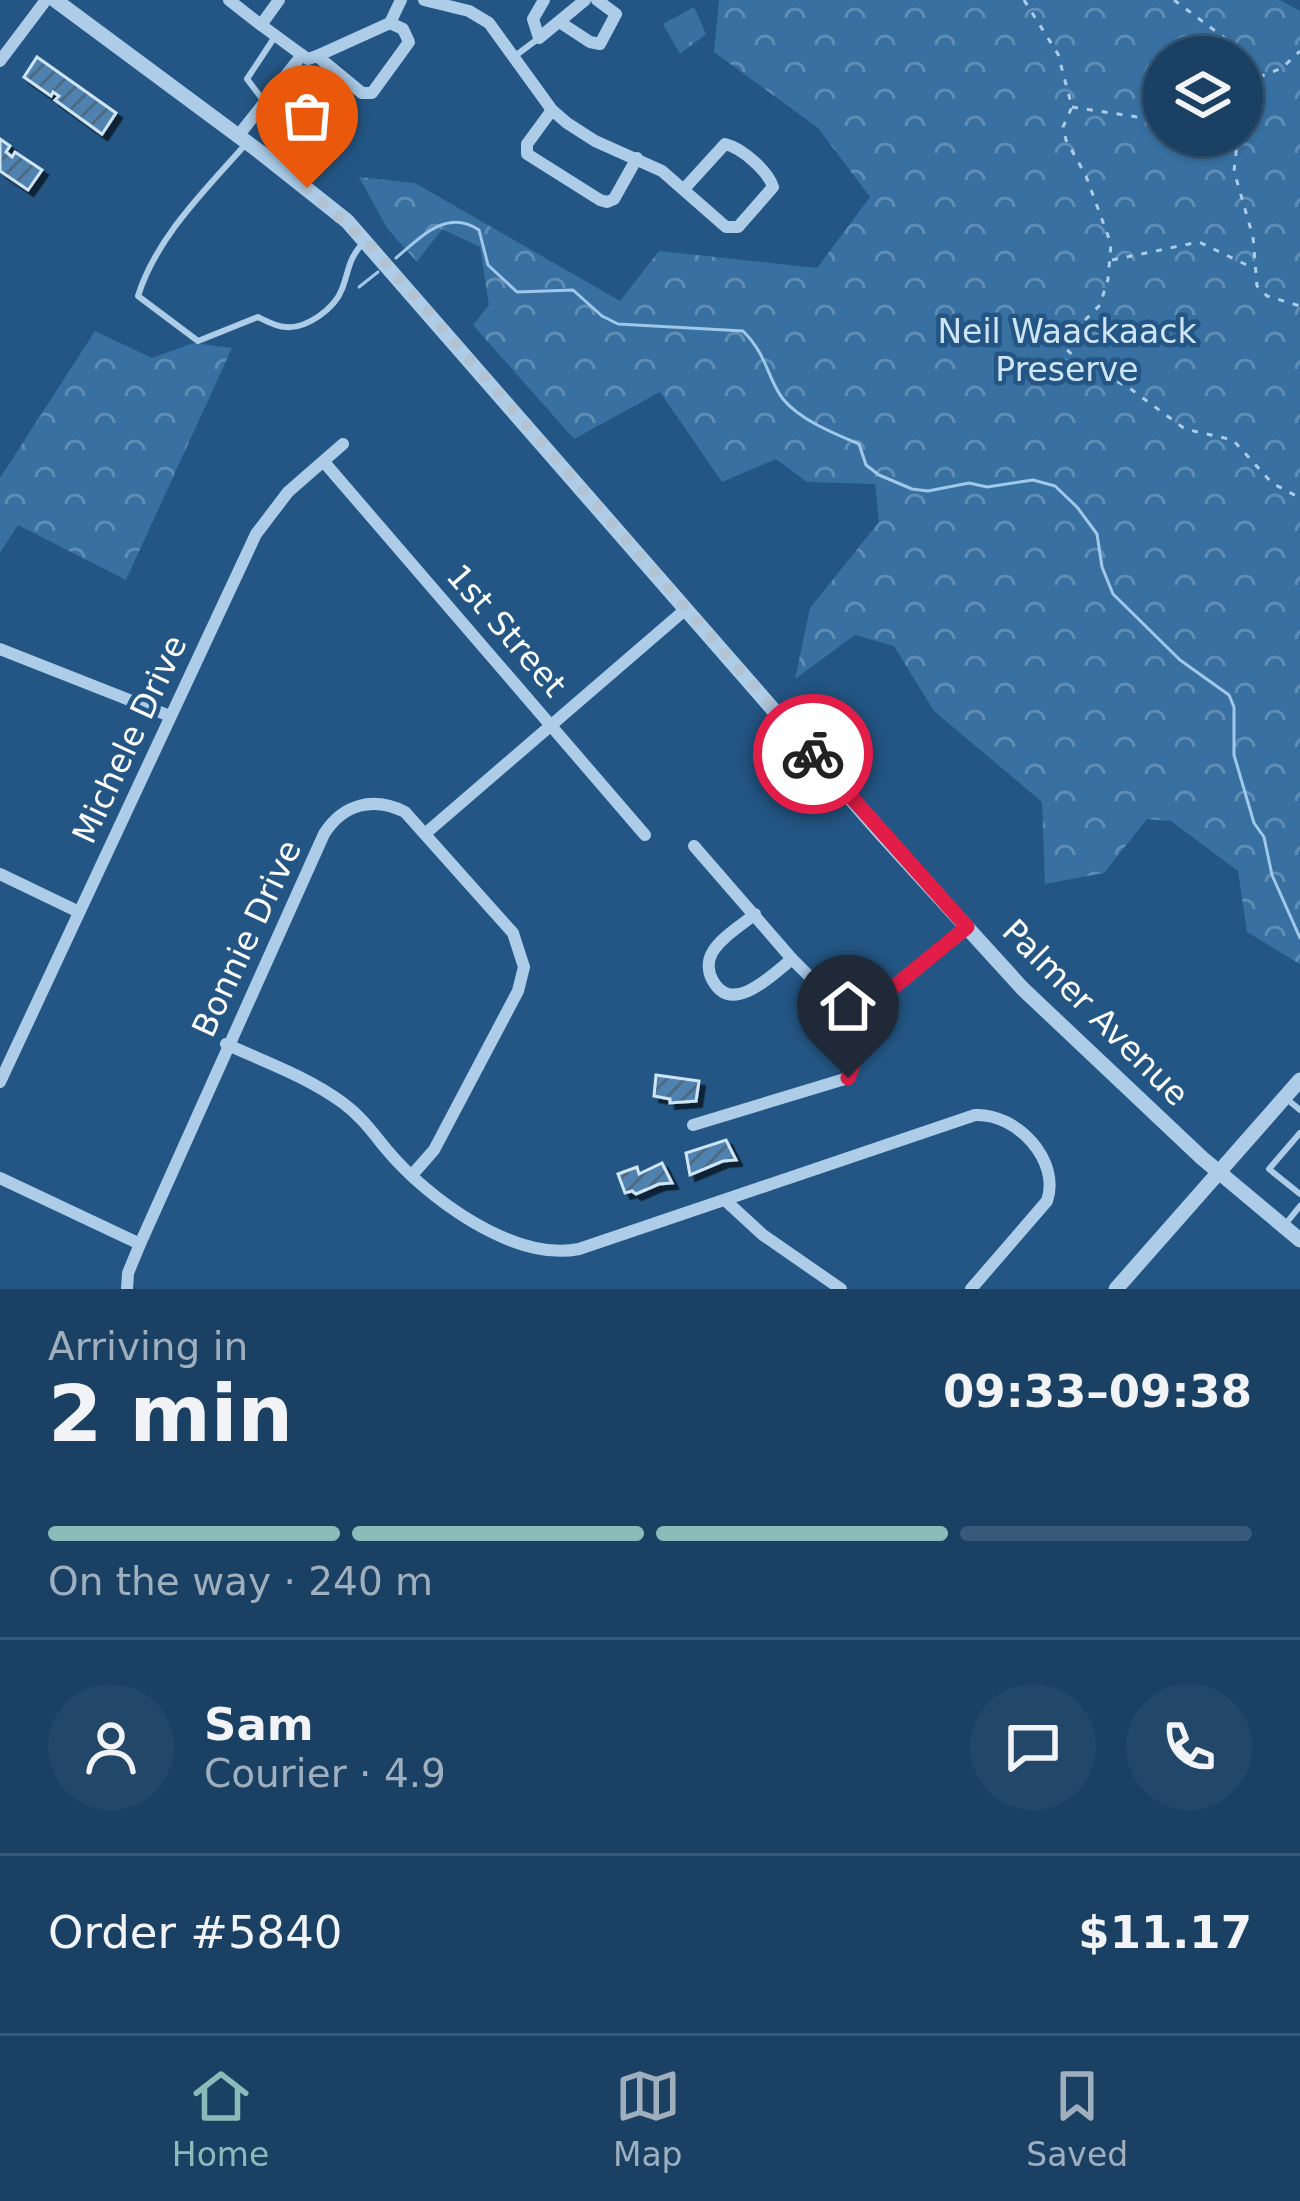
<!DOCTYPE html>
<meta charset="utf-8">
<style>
:root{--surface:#1a4063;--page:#234769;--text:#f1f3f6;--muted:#9fafbe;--line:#385978;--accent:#8bbbb9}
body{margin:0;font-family:"DejaVu Sans",sans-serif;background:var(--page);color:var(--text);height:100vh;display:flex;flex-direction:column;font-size:45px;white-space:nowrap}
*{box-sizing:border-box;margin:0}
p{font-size:39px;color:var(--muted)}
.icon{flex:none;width:66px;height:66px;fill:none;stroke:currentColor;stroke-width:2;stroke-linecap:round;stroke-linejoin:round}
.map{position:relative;height:1289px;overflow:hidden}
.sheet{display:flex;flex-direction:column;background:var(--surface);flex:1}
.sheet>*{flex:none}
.fabs{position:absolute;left:1143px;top:36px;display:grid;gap:24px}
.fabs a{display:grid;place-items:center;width:120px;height:120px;border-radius:50%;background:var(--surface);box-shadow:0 3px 9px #0004,0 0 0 3px var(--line);font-size:60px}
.pin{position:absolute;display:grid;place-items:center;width:102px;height:102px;color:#fff;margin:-123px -51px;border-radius:50% 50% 50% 0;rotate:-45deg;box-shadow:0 0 12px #0007}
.pin .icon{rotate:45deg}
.courier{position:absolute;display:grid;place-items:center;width:120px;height:120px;margin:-60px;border:9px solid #e11d48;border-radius:50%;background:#fff;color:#222;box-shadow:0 3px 15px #0007}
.head em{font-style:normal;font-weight:800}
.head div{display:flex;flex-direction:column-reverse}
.head{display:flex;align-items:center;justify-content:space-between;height:204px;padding:0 48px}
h1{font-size:78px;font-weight:800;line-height:90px}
.bar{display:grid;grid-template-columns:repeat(4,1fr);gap:18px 12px;align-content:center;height:144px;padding:0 48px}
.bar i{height:15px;border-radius:9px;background:var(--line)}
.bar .selected{background:var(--accent)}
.bar p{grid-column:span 4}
.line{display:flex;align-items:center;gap:30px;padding:0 48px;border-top:3px solid var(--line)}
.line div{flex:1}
.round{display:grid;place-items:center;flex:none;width:126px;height:126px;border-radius:63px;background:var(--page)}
.tabs{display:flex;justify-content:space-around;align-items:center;height:168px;border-top:3px solid var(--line);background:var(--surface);font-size:33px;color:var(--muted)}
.tabs a{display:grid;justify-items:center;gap:6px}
.tabs .selected{color:var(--accent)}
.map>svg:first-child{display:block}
</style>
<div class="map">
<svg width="1300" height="1289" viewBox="0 0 1300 1289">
<defs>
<pattern id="forest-crowns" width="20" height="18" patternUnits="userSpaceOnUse" patternTransform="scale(3)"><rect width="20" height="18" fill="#3770a1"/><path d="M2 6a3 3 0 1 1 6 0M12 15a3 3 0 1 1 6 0" fill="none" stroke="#5f8db4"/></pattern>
<pattern id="park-tufts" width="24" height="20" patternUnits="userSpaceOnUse" patternTransform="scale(3)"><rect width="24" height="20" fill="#3770a1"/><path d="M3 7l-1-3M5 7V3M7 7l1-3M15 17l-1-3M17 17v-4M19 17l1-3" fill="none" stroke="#5f8db4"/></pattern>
<pattern id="building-hatch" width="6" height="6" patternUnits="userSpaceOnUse" patternTransform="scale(3)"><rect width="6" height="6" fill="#5082ae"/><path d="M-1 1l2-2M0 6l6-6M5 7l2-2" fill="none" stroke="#4e6a82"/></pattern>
<filter id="shadow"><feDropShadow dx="5.5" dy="5.5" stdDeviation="0" flood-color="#0009"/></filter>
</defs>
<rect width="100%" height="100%" fill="#235684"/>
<g fill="url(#forest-crowns)" fill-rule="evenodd">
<path d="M719,0h561l20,11v953l-53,-32 -9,-61 -67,-50 -24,-2 -43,54 -59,11 -3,-82 -108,-91 -40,-65 -39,-11 -60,44 15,-71 69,-86 -4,-38 -68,-2 -31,-23 -54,23 -62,-90 -86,47 -101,-114 16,-20 -9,-58 -38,-18 -25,33 -30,-34 -28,-51 56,6 205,118 39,-50 158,17 53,-71 -52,-69 -104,-76zM1164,57h78v78h-78z"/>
<polygon points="95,331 152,358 193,343 232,348 126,580 18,525 0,553 0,478"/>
</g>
<polygon fill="url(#park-tufts)" points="694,7 706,34 680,54 663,24"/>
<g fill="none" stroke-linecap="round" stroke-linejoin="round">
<g stroke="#a0c8e9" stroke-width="3">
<path d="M396,258c25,-21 51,-50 83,-28l9,35 29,27 56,-2 29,26 16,8 125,7c25,25 24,47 40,68 17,21 52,35 76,45l7,21 13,10 33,14 16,2 41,-8 18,4 46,-7 22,6 22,21 20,27 5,33 11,27 67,66 49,35 5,12v48l20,68 10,14 8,38 28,63"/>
<polyline points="359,287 378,272"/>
</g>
</g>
<g fill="url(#building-hatch)" stroke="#cfe5f6" stroke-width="3" filter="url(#shadow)">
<polygon points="37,57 116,113 102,134 55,100 59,96 53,92 51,96 24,77"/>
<polygon points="0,139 10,146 6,152 12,157 15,152 42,170 28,190 0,171"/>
<polygon points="656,1075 699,1081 696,1101 670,1103 670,1099 654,1096"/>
<polygon points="726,1140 736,1160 723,1161 690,1175 686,1153"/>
<polygon points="662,1163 672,1183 659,1184 636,1194 632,1191 625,1193 618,1174 637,1167 639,1174"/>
</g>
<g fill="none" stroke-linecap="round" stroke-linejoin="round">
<g stroke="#accce8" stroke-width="3" stroke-dasharray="6 9" stroke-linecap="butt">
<polyline points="1024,0 1058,54 1072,107 1063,127 1066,140 1086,176 1111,244 1108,279 1100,305 1069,336 1064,347 1082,364 1128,387 1185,429 1233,440 1272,483 1300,498"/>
<polyline points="1174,0 1230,42 1260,75"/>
<polyline points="1072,107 1164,121"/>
<polyline points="1242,118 1257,78 1282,68 1300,51"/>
<polyline points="1238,135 1234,171 1253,237 1257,286 1267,296 1300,306"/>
<polyline points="1112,260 1199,242 1251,267"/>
</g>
<g stroke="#accce8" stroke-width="6">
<polyline points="515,56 539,38"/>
<polyline points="263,100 247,79 274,38"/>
<path d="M245,145c-40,45 -89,93 -107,151l60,45 60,-24c8,4 19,10 28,10 21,2 49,-19 56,-38 7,-18 6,-29 20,-45"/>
<polyline points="1288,1100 1300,1110"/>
<polyline points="1300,1133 1269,1169 1300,1194"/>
<polyline points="1284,1226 1300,1206"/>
</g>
<g stroke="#accce8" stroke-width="12">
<polyline points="229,0 261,25 279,0"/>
<path d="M424,0l45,11 20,12 63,87 15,13 28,18 67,30 64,56h12l35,-40c-5,-16 -31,-39 -48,-43l-41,45"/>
<polyline points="544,0 533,19 539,38 585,0"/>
<polyline points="561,23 590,42 600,44 616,14 597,0"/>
<polyline points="261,25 302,55"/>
<polyline points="302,55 308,59 317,56 390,23 401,0"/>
<polyline points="317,56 362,93 372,93 409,42 403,29 390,23"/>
<polyline points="0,61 46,0"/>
<polyline points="552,110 527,144 527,154 600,200 607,202 614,199 637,158"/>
<polyline points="238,136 302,55"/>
<polyline points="324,462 645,835"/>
<polyline points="0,649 170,716"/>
<polyline points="426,833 686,609"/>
<polyline points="694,846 792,959 814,981 833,993 854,999 889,991 967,927"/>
<polyline points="0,874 79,912"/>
<path d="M755,914c-13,11 -35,24 -43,39 -5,9 -4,20 1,28 20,35 60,-7 79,-22"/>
<path d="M226,1044c39,18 82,33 117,59 18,13 30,30 44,47 40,48 127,112 192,99l396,-134c42,-2 86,46 72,86l-76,88"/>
<polyline points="0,1082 256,534 288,492 343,444"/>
<polyline points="693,1125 848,1078 854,1062 854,999"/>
<polyline points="0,1178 140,1244"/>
<polyline points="726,1201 763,1235 841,1289"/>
<path d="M127,1289l1,-16 12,-29 184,-410c19,-30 49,-38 81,-22l108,121 11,34 -6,24 -84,159 -22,25"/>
</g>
<g stroke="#accce8" stroke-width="15">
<polyline points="55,0 260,152 347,221 880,832 1023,989 1202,1158 1300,1240"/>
<polyline points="1116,1289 1300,1080"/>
</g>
</g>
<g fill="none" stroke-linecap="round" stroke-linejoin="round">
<polyline stroke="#b2c4d4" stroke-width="12" stroke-dasharray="0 21.6" points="307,188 368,243 813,754"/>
<polyline stroke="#e11d48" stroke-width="15" points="813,754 967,927 889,991 854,999 854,1062 848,1078"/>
</g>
<g text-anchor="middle" stroke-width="9" stroke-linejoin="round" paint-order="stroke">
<g font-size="33" fill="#cfe5f6" stroke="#235684">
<text x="1067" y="343">Neil Waackaack<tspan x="1067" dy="38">Preserve</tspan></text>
</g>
<g font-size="33" fill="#fff" stroke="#235684">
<text transform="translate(507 630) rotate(49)" y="12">1st Street</text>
<text transform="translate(129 739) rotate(-65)" y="12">Michele Drive</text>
<text transform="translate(246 938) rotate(-65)" y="12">Bonnie Drive</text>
<text transform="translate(1096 1012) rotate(45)" y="12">Palmer Avenue</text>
</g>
</g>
</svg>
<div class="fabs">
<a><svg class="icon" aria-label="layers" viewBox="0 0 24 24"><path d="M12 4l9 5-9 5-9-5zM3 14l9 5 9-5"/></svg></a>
</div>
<div class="pin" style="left:307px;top:188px;background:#ea580c"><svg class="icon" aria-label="bag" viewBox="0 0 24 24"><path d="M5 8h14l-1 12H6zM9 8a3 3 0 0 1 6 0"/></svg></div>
<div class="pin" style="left:848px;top:1078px;background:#1f2937"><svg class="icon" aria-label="home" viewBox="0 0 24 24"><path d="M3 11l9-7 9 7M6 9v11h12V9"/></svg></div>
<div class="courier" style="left:813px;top:754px"><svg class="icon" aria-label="bike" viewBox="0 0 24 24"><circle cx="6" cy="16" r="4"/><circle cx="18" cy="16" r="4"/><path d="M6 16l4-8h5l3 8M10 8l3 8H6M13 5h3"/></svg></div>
</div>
<section class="sheet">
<div class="head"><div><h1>2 min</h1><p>Arriving in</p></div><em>09:33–09:38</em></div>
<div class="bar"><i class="selected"></i><i class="selected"></i><i class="selected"></i><i></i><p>On the way · 240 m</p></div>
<div class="line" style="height:216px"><a class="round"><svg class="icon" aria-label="person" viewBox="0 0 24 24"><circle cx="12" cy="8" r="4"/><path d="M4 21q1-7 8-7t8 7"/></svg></a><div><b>Sam</b><p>Courier · 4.9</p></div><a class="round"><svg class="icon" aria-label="chat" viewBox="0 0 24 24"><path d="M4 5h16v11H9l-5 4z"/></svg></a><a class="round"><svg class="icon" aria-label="phone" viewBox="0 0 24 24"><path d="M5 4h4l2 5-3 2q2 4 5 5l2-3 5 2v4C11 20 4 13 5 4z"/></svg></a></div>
<div class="line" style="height:156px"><div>Order #5840</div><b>$11.17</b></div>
</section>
<nav class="tabs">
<a class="selected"><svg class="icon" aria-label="home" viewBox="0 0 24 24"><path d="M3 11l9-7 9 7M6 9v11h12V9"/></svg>Home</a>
<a><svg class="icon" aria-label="map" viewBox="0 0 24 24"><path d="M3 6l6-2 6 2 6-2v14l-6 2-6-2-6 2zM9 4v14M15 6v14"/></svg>Map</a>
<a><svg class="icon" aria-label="saved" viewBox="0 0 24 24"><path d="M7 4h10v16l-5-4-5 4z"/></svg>Saved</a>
</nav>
